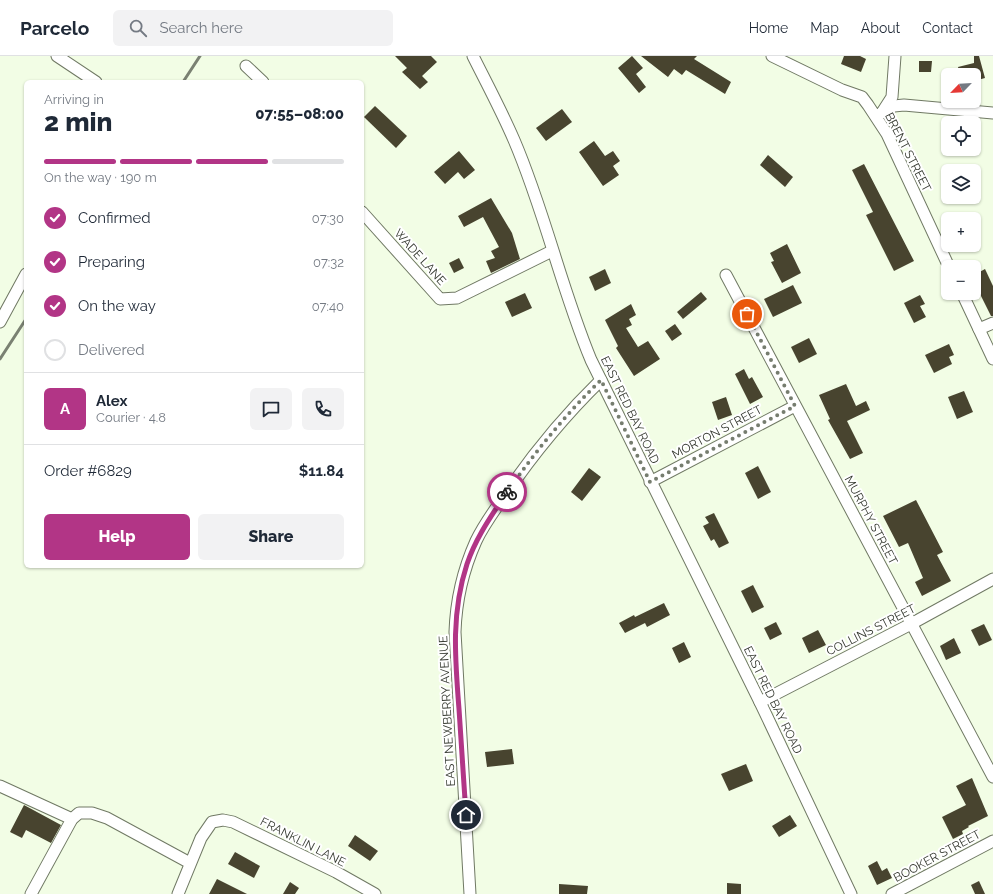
<!DOCTYPE html>
<meta charset="utf-8">
<style>
:root{--surface:#fff;--page:#f2f2f3;--text:#1f2937;--muted:#747a83;--line:#e0e1e3;--accent:#b23586}
body{margin:0;font-family:Raleway,sans-serif;background:var(--page);color:var(--text);height:100vh;display:flex;flex-direction:column;font-size:15px;white-space:nowrap}
*{box-sizing:border-box;margin:0}
p{font-size:13px;color:var(--muted)}
.icon{flex:none;width:22px;height:22px;fill:none;stroke:currentColor;stroke-width:2;stroke-linecap:round;stroke-linejoin:round}
.map{position:relative;flex:1;overflow:hidden}
.panel{position:absolute;left:24px;top:24px;width:340px;height:488px;display:flex;flex-direction:column;background:var(--surface);border-radius:6px;box-shadow:0 1px 3px #0004}
.panel>*{flex:none}
.needle{width:26px;rotate:245deg}
.tools{position:absolute;left:941px;top:12px;display:grid;gap:8px}
.tools a{display:grid;place-items:center;width:40px;height:40px;border-radius:6px;background:var(--surface);box-shadow:0 1px 3px #0004;font-size:20px}
.pin{position:absolute;display:grid;place-items:center;width:34px;height:34px;color:#fff;margin:-17px;border:2px solid #fff;border-radius:50%;box-shadow:0 1px 4px #0007}
.courier{position:absolute;display:grid;place-items:center;width:40px;height:40px;margin:-20px;border:3px solid #b23586;border-radius:50%;background:#fff;color:#222;box-shadow:0 1px 5px #0007}
.headline em{font-style:normal;font-weight:800}
.headline div{display:flex;flex-direction:column-reverse}
.headline{display:flex;align-items:center;justify-content:space-between;height:68px;padding:0 20px}
h1{font-size:26px;font-weight:800;line-height:30px}
.bar{display:grid;grid-template-columns:repeat(4,1fr);gap:6px 4px;align-content:center;height:48px;padding:0 20px}
.bar i{height:5px;border-radius:3px;background:var(--line)}
.bar .selected{background:var(--accent)}
.bar p{grid-column:span 4}
.line{display:flex;align-items:center;gap:10px;padding:0 20px;border-top:1px solid var(--line)}
.line div{flex:1}
.round{display:grid;place-items:center;flex:none;width:42px;height:42px;border-radius:6px;background:var(--page)}
ol{padding:0 20px;list-style:none}
li{display:flex;align-items:center;gap:12px;height:44px}
li p{margin-inline-start:auto}
li .icon{padding:4px;border-radius:50%;background:var(--accent);color:#fff;stroke-width:4}
li:last-child{color:var(--muted)}
li i{width:22px;height:22px;border:2px solid var(--line);border-radius:50%}
.action{display:flex;gap:8px;margin-top:auto;padding:8px 20px}
.action a{flex:1;height:46px;border-radius:6px;background:var(--accent);color:#fff;font-size:16px;font-weight:800;line-height:46px;text-align:center}
.action a+a{background:var(--page);color:var(--text)}
header{display:flex;align-items:center;gap:24px;box-sizing:border-box;height:56px;padding:0 20px;background:var(--surface);border-bottom:1px solid var(--line)}
header strong{font-size:19px}
nav{display:flex;gap:22px;margin-inline-start:auto;font-size:14px}
.search{width:280px;height:36px;background:var(--page);display:flex;align-items:center;gap:10px;box-sizing:border-box;padding:0 14px;border-radius:6px;color:var(--muted);font-size:15px}
.map>svg:first-child{display:block}
</style>
<header>
<strong>Parcelo</strong>
<div class="search"><svg class="icon" aria-label="search" viewBox="0 0 24 24"><circle cx="10" cy="10" r="6"/><path d="M15 15l6 6"/></svg>Search here</div>
<nav><a>Home</a><a>Map</a><a>About</a><a>Contact</a></nav>
</header>
<div class="map">
<svg width="993" height="838" viewBox="0 0 993 838">
<rect width="100%" height="100%" fill="#f2fde5"/>
<g fill="#48442f">
<polygon points="395,0 431,0 437,6 422,20 428,26 420,33 402,16 407,12"/>
<polygon points="632,0 643,12 636,18 646,31 639,37 618,12"/>
<polygon points="641,0 697,0 694,3 731,26 725,38 686,14 682,19 674,13 668,21"/>
<polygon points="844,0 860,0 866,3 861,16 841,8"/>
<polygon points="974,0 979,0 985,22 974,25 974,19 960,19 958,11 974,7"/>
<polygon points="919,5 932,5 931,16 919,16"/>
<polygon points="375,50 407,80 396,92 364,61"/>
<polygon points="562,53 572,66 546,85 536,72"/>
<polygon points="594,85 605,100 613,95 620,105 613,110 619,119 603,130 579,96"/>
<polygon points="459,95 475,114 464,123 458,116 445,128 434,116"/>
<polygon points="768,99 793,121 785,131 760,109"/>
<polygon points="864,108 914,205 894,215 866,159 873,156 852,114"/>
<polygon points="491,142 512,177 520,203 491,217 486,205 495,202 491,195 499,191 483,161 464,171 458,160"/>
<polygon points="787,188 801,217 782,227 771,206 774,205 770,197"/>
<polygon points="459,202 464,212 454,217 449,207"/>
<polygon points="605,213 611,227 595,235 589,221"/>
<polygon points="985,213 993,230 993,260 991,260 974,226 974,219"/>
<polygon points="793,229 802,247 773,261 764,243"/>
<polygon points="701,236 707,243 683,263 677,256"/>
<polygon points="525,237 532,252 512,261 505,246"/>
<polygon points="920,239 925,248 920,250 926,261 914,267 904,247"/>
<polygon points="631,248 636,259 629,263 632,269 626,272 638,291 648,285 660,303 634,320 616,292 618,290 605,264"/>
<polygon points="675,268 682,278 672,285 665,275"/>
<polygon points="809,282 817,298 799,307 791,291"/>
<polygon points="949,288 954,299 949,301 952,308 934,317 925,299"/>
<polygon points="744,313 749,323 752,321 763,341 750,348 735,318"/>
<polygon points="846,328 856,350 866,345 870,354 847,365 863,397 850,403 828,364 830,363 819,339"/>
<polygon points="964,335 973,356 957,363 948,341"/>
<polygon points="726,341 732,359 718,364 712,346"/>
<polygon points="758,410 771,436 758,443 745,417"/>
<polygon points="589,412 601,421 582,445 571,436"/>
<polygon points="916,444 943,496 937,499 951,525 922,540 915,526 923,522 908,487 899,491 883,460"/>
<polygon points="714,457 729,487 719,492 714,483 711,485 703,470 709,467 705,461"/>
<polygon points="753,529 764,551 752,557 741,535"/>
<polygon points="664,547 670,559 647,571 645,567 625,577 619,567 634,559 635,561"/>
<polygon points="776,566 782,578 770,584 764,572"/>
<polygon points="984,568 992,584 979,590 971,574"/>
<polygon points="818,574 826,589 809,597 802,582"/>
<polygon points="954,582 961,597 946,604 940,590"/>
<polygon points="684,586 691,601 679,607 672,592"/>
<polygon points="512,693 514,708 487,711 485,696"/>
<polygon points="746,708 753,725 729,735 721,718"/>
<polygon points="972,722 988,760 968,770 969,771 962,775 963,778 953,783 942,761 966,749 956,730"/>
<polygon points="24,749 61,769 51,787 26,774 22,782 10,776"/>
<polygon points="790,759 797,770 779,781 772,770"/>
<polygon points="355,779 378,795 370,805 348,790"/>
<polygon points="235,796 260,810 254,822 228,808"/>
<polygon points="877,805 882,815 887,812 892,822 877,829 868,810"/>
<polygon points="217,823 247,838 209,838"/>
<polygon points="979,825 985,838 975,838 971,829"/>
<polygon points="290,826 299,832 295,838 283,838"/>
<polygon points="727,827 741,828 741,838 727,838"/>
<polygon points="559,828 588,830 587,838 559,838"/>
</g>
<g fill="none" stroke-linecap="round" stroke-linejoin="round">
<defs>
<g id="minor">
<polyline points="57,0 96,26"/>
<path d="M473,0c14,28 29,56 41,84 31,72 47,148 77,220l169,342 91,192"/>
<polyline points="772,0 842,34 862,41 868,49 887,78 949,211"/>
<polyline points="246,10 263,26"/>
<polyline points="883,55 892,41 895,0"/>
<polyline points="876,60 894,50 904,49 993,57"/>
<polyline points="362,156 440,243 457,242 552,195"/>
<polyline points="726,219 993,721"/>
<polyline points="962,237 993,303"/>
<polyline points="0,266 26,218"/>
<polyline points="979,273 993,267"/>
<polyline points="650,426 795,350"/>
<polyline points="760,646 911,568 993,523"/>
<polyline points="0,730 72,763"/>
<polyline points="31,838 72,763 79,757 92,757 107,762 190,807"/>
<polyline points="178,838 201,782 212,766 223,764 233,766 336,816 375,838"/>
<path d="M470,838l-15,-262c1,-31 8,-62 21,-91 8,-17 19,-31 29,-46 28,-41 60,-80 96,-115"/>
<polyline points="892,838 993,785"/>
</g>
</defs>
<use href="#minor" stroke="#707964" stroke-width="13"/>
<use href="#minor" stroke="#fff" stroke-width="11"/>
<g stroke="#7a8172" stroke-width="3">
<polyline points="183,26 200,0"/>
<polyline points="0,303 26,263"/>
</g>
</g>
<g fill="none" stroke-linecap="round" stroke-linejoin="round">
<path stroke="#767d6f" stroke-width="4" stroke-dasharray="0 7.2" d="M507,436c28,-40 59,-78 94,-112l49,102 145,-76 -48,-92"/>
<path stroke="#b23586" stroke-width="5" d="M466,759c-2,-35 -5,-71 -7,-106 -4,-51 -8,-96 8,-145 9,-27 25,-49 40,-72"/>
</g>
<g text-anchor="middle" stroke-width="4" stroke-linejoin="round" paint-order="stroke">
<g font-size="12" fill="#34382f" stroke="#fff">
<text transform="translate(908 96) rotate(63)" y="4">BRENT STREET</text>
<text transform="translate(420 201) rotate(48)" y="4">WADE LANE</text>
<text transform="translate(630 354) rotate(64)" y="4">EAST RED BAY ROAD</text>
<text transform="translate(717 376) rotate(-28)" y="4">MORTON STREET</text>
<text transform="translate(871 464) rotate(62)" y="4">MURPHY STREET</text>
<text transform="translate(871 574) rotate(-27)" y="4">COLLINS STREET</text>
<text transform="translate(773 644) rotate(64)" y="4">EAST RED BAY ROAD</text>
<text transform="translate(447 655) rotate(-93)" y="4">EAST NEWBERRY AVENUE</text>
<text transform="translate(303 786) rotate(27)" y="4">FRANKLIN LANE</text>
<text transform="translate(937 800) rotate(-28)" y="4">BOOKER STREET</text>
</g>
</g>
</svg>
<div class="tools">
<a><svg class="needle" viewBox="-14 -14 28 28"><path d="M0-13l5 13h-10z" fill="#e53935"/><path d="M0 13l5-13h-10z" fill="#747a83"/></svg></a>
<a><svg class="icon" aria-label="locate" viewBox="0 0 24 24"><circle cx="12" cy="12" r="6"/><path d="M12 2v4M12 18v4M2 12h4M18 12h4"/></svg></a>
<a><svg class="icon" aria-label="layers" viewBox="0 0 24 24"><path d="M12 4l9 5-9 5-9-5zM3 14l9 5 9-5"/></svg></a>
<a>+</a>
<a>−</a>
</div>
<div class="pin" style="left:747px;top:258px;background:#ea580c"><svg class="icon" aria-label="bag" viewBox="0 0 24 24"><path d="M5 8h14l-1 12H6zM9 8a3 3 0 0 1 6 0"/></svg></div>
<div class="pin" style="left:466px;top:759px;background:#1f2937"><svg class="icon" aria-label="home" viewBox="0 0 24 24"><path d="M3 11l9-7 9 7M6 9v11h12V9"/></svg></div>
<div class="courier" style="left:507px;top:436px"><svg class="icon" aria-label="bike" viewBox="0 0 24 24"><circle cx="6" cy="16" r="4"/><circle cx="18" cy="16" r="4"/><path d="M6 16l4-8h5l3 8M10 8l3 8H6M13 5h3"/></svg></div>
<section class="panel">
<div class="headline"><div><h1>2 min</h1><p>Arriving in</p></div><em>07:55–08:00</em></div>
<div class="bar"><i class="selected"></i><i class="selected"></i><i class="selected"></i><i></i><p>On the way · 190 m</p></div>
<ol>
<li><svg class="icon" aria-label="check" viewBox="0 0 24 24"><path d="M5 12l5 5 9-10"/></svg>Confirmed<p>07:30</p></li>
<li><svg class="icon" aria-label="check" viewBox="0 0 24 24"><path d="M5 12l5 5 9-10"/></svg>Preparing<p>07:32</p></li>
<li><svg class="icon" aria-label="check" viewBox="0 0 24 24"><path d="M5 12l5 5 9-10"/></svg>On the way<p>07:40</p></li>
<li><i></i>Delivered</li>
</ol>
<div class="line" style="height:72px"><b class="round" style="background:var(--accent);color:#fff">A</b><div><b>Alex</b><p>Courier · 4.8</p></div><a class="round"><svg class="icon" aria-label="chat" viewBox="0 0 24 24"><path d="M4 5h16v11H9l-5 4z"/></svg></a><a class="round"><svg class="icon" aria-label="phone" viewBox="0 0 24 24"><path d="M5 4h4l2 5-3 2q2 4 5 5l2-3 5 2v4C11 20 4 13 5 4z"/></svg></a></div>
<div class="line" style="height:52px"><div>Order #6829</div><b>$11.84</b></div>
<div class="action"><a>Help</a><a>Share</a></div>
</section>
</div>
